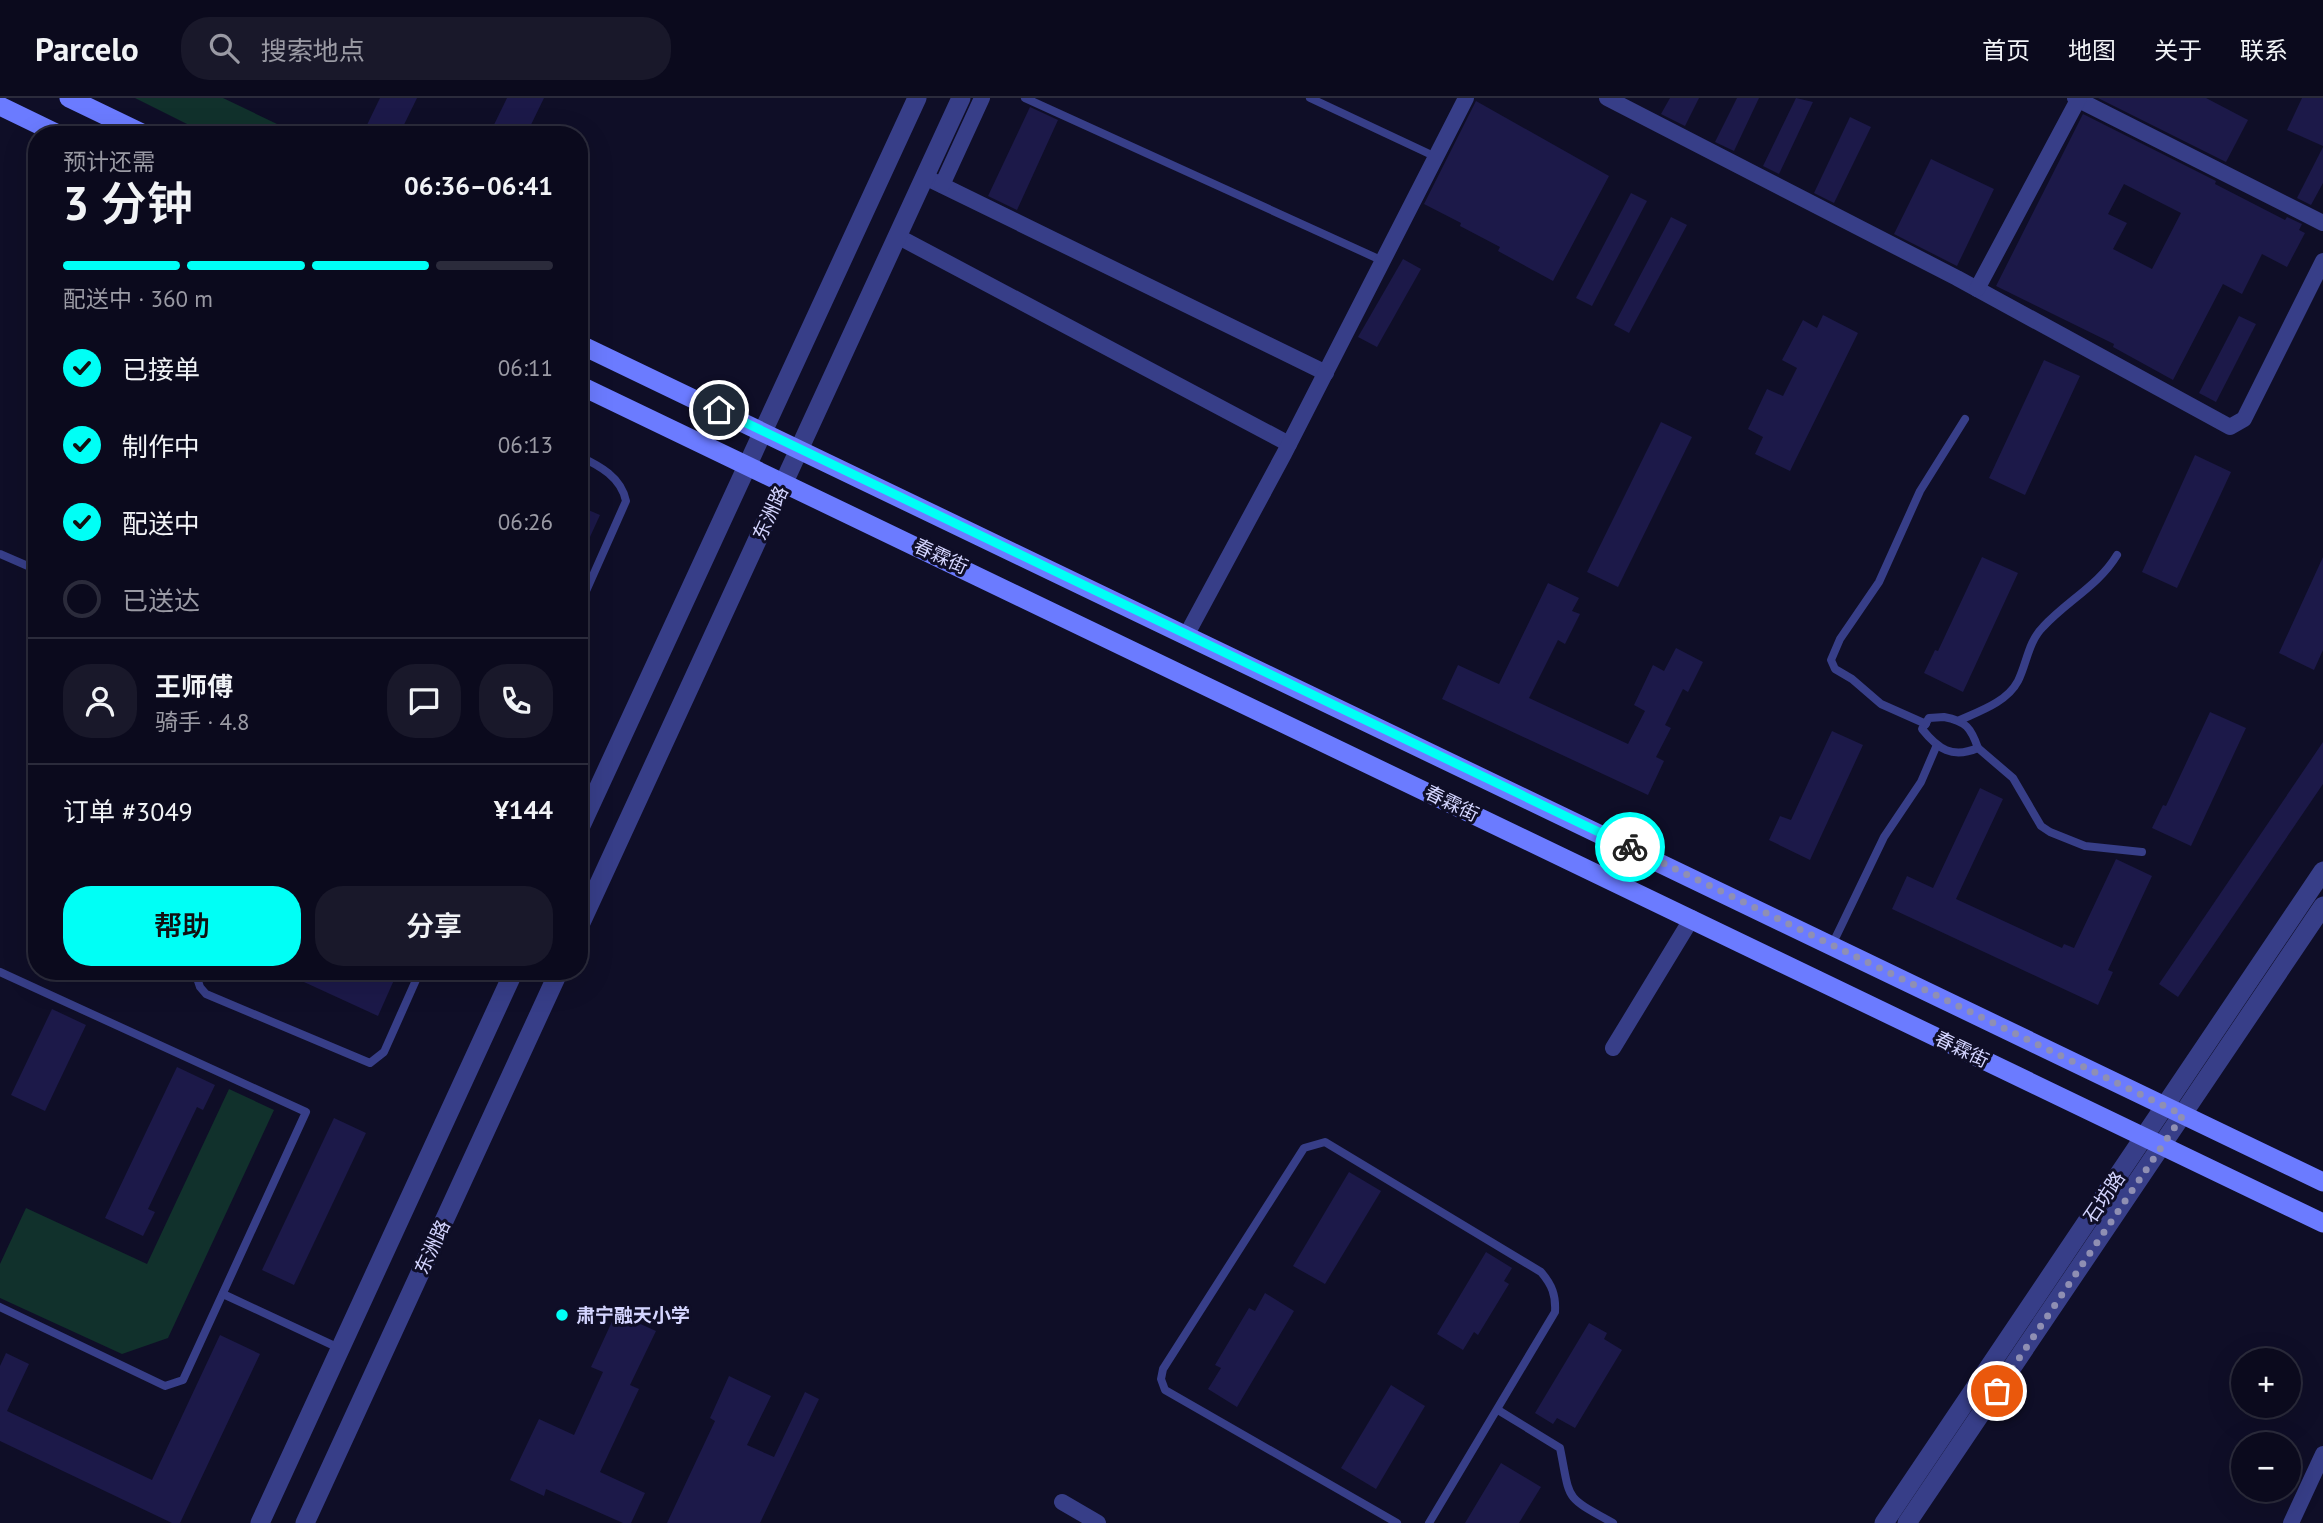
<!DOCTYPE html>
<html lang="zh">
<meta charset="utf-8">
<style>
:root{--surface:#0b0a1d;--page:#19182a;--text:#f1f3f6;--muted:#9a9aa4;--line:#2b2b3b;--accent:#00fff6}
body{margin:0;font-family:"PT Sans","Noto Sans SC",sans-serif;background:var(--page);color:var(--text);height:100vh;display:flex;flex-direction:column;font-size:26px;white-space:nowrap}
*{box-sizing:border-box;margin:0}
p{font-size:23px;color:var(--muted)}
.icon{flex:none;width:38px;height:38px;fill:none;stroke:currentColor;stroke-width:2;stroke-linecap:round;stroke-linejoin:round}
.map{position:relative;flex:1;overflow:hidden}
.side{position:absolute;left:28px;top:28px;width:560px;height:854px;display:flex;flex-direction:column;background:var(--surface);border-radius:28px;box-shadow:0 7px 28px #0002,0 0 0 2px var(--line)}
.side>*{flex:none}
.controls{position:absolute;left:2231px;top:1250px;display:grid;gap:14px}
.controls a{display:grid;place-items:center;width:70px;height:70px;border-radius:50%;background:var(--surface);box-shadow:0 7px 28px #0002,0 0 0 2px var(--line);font-size:35px}
.pin{position:absolute;display:grid;place-items:center;width:60px;height:60px;color:#fff;margin:-30px;border:4px solid #fff;border-radius:50%;box-shadow:0 2px 7px #0007}
.courier{position:absolute;display:grid;place-items:center;width:70px;height:70px;margin:-35px;border:5px solid #00fff6;border-radius:50%;background:#fff;color:#222;box-shadow:0 2px 9px #0007}
.headline em{font-style:normal;font-weight:600}
.headline div{display:flex;flex-direction:column-reverse}
.headline{display:flex;align-items:center;justify-content:space-between;height:119px;padding:0 35px}
h1{font-size:46px;font-weight:600;line-height:52px}
.bar{display:grid;grid-template-columns:repeat(4,1fr);gap:10px 7px;align-content:center;height:84px;padding:0 35px}
.bar i{height:9px;border-radius:5px;background:var(--line)}
.bar .on{background:var(--accent)}
.bar p{grid-column:span 4}
.line{display:flex;align-items:center;gap:18px;padding:0 35px;border-top:2px solid var(--line)}
.line div{flex:1}
.round{display:grid;place-items:center;flex:none;width:74px;height:74px;border-radius:28px;background:var(--page)}
ol{padding:0 35px;list-style:none}
li{display:flex;align-items:center;gap:21px;height:77px}
li p{margin-inline-start:auto}
li .icon{padding:7px;border-radius:50%;background:var(--accent);color:#111;stroke-width:4}
li:last-child{color:var(--muted)}
li i{width:38px;height:38px;border:4px solid var(--line);border-radius:50%}
.button{display:flex;gap:14px;margin-top:auto;padding:14px 35px}
.button a{flex:1;height:80px;border-radius:28px;background:var(--accent);color:#111;font-size:28px;font-weight:600;line-height:80px;text-align:center}
.button a+a{background:var(--page);color:var(--text)}
header{display:flex;align-items:center;gap:42px;box-sizing:border-box;height:98px;padding:0 35px;background:var(--surface);border-bottom:2px solid var(--line)}
header strong{font-size:33px}
nav{display:flex;gap:38px;margin-inline-start:auto;font-size:24px}
.search{width:490px;height:63px;background:var(--page);display:flex;align-items:center;gap:18px;box-sizing:border-box;padding:0 24px;border-radius:28px;color:var(--muted);font-size:26px}
.map>svg:first-child{display:block}
</style>
<header>
<strong>Parcelo</strong>
<div class="search"><svg class="icon" aria-label="search" viewBox="0 0 24 24"><circle cx="10" cy="10" r="6"/><path d="M15 15l6 6"/></svg>搜索地点</div>
<nav><a>首页</a><a>地图</a><a>关于</a><a>联系</a></nav>
</header>
<div class="map">
<svg width="2323" height="1425" viewBox="0 0 2323 1425">
<rect width="100%" height="100%" fill="#0f0e27"/>
<g fill="#11312c">
<polygon points="135,0 223,0 300,37 209,37"/>
<polygon points="229,991 274,1012 168,1240 122,1256 0,1200 0,1166 26,1110 147,1166"/>
</g>
<g fill="#1c1949" fill-rule="evenodd">
<polygon points="380,0 417,0 399,37 382,37 366,29"/>
<polygon points="507,0 544,0 526,37 489,37"/>
<polygon points="1670,0 1699,0 1685,28 1661,16"/>
<polygon points="1737,0 1759,0 1734,53 1715,44"/>
<polygon points="1796,0 1813,4 1779,76 1763,68"/>
<polygon points="2098,0 2206,0 2248,22 2226,64"/>
<polygon points="2302,0 2323,0 2323,48 2287,32"/>
<polygon points="1476,3 1609,78 1553,183 1498,153 1500,149 1460,128 1461,125 1424,106"/>
<polygon points="1030,9 1058,22 1017,112 988,98"/>
<path d="M2083,16l133,67 -1,3 70,36 2,-3 15,7 -3,6 6,3 -18,34 -25,-13 -20,40 -19,-10 -50,96 -60,-33 1,-3 -118,-58zM2124,86l57,29 -29,56 -39,-20 14,-26 -19,-9z"/>
<polygon points="1850,19 1871,29 1834,105 1814,95"/>
<polygon points="2323,49 2323,85 2311,107 2297,100"/>
<polygon points="1931,61 1994,91 1957,168 1894,136"/>
<polygon points="1631,95 1647,103 1592,208 1576,200"/>
<polygon points="1671,119 1687,127 1629,235 1614,227"/>
<polygon points="1403,161 1421,171 1377,249 1358,239"/>
<polygon points="1823,217 1858,235 1790,373 1755,356 1763,339 1748,331 1767,291 1783,298 1797,270 1782,262 1803,222 1817,230"/>
<polygon points="2239,218 2256,226 2216,304 2199,295"/>
<polygon points="2044,262 2080,278 2025,397 1989,380"/>
<polygon points="1661,324 1692,339 1618,489 1587,474"/>
<polygon points="2195,357 2231,374 2177,490 2142,474"/>
<polygon points="579,408 600,417 579,463"/>
<polygon points="1982,459 2018,475 1963,594 1924,575 1935,552 1938,553"/>
<polygon points="2323,459 2323,552 2314,572 2279,555"/>
<polygon points="1548,485 1579,500 1572,513 1580,516 1565,546 1558,542 1529,600 1628,646 1645,613 1634,607 1653,567 1664,573 1676,550 1703,564 1688,594 1683,591 1665,627 1671,630 1656,659 1664,663 1648,697 1442,601 1458,567 1499,586"/>
<polygon points="2210,614 2246,630 2191,748 2152,730 2163,707 2166,708"/>
<polygon points="1832,633 1863,647 1810,762 1769,742 1780,718 1791,722"/>
<polygon points="2323,644 2323,686 2178,899 2159,886"/>
<polygon points="1980,690 2003,701 1956,801 2062,850 2064,846 2074,850 2116,761 2152,778 2108,872 2113,874 2098,907 1892,811 1907,778 1933,790"/>
<polygon points="280,873 398,873 378,918"/>
<polygon points="52,911 86,927 45,1013 11,997"/>
<polygon points="177,969 215,987 203,1012 197,1009 148,1111 155,1114 143,1138 105,1120"/>
<polygon points="334,1020 366,1035 294,1187 262,1172"/>
<polygon points="1349,1074 1381,1093 1325,1186 1293,1168"/>
<polygon points="1486,1154 1512,1170 1504,1183 1509,1186 1478,1237 1474,1234 1463,1252 1437,1236"/>
<polygon points="1265,1195 1294,1213 1237,1309 1208,1291 1221,1270 1215,1267 1249,1210 1255,1213"/>
<polygon points="616,1215 656,1233 630,1287 639,1291 600,1374 645,1395 631,1425 623,1425 546,1391 544,1398 510,1382 539,1321 574,1337 603,1274 591,1269"/>
<polygon points="1589,1225 1607,1235 1604,1241 1622,1252 1575,1330 1557,1320 1553,1326 1535,1315"/>
<polygon points="220,1237 260,1256 180,1425 172,1425 0,1343 0,1268 6,1255 29,1266 7,1313 152,1382"/>
<polygon points="729,1278 771,1298 747,1347 774,1359 805,1294 819,1301 760,1425 667,1425 715,1323 710,1320"/>
<polygon points="1391,1287 1425,1308 1376,1391 1341,1370"/>
<polygon points="1501,1365 1541,1389 1519,1425 1465,1425"/>
</g>
<g fill="none" stroke-linecap="round" stroke-linejoin="round">
<g stroke="#373e88" stroke-width="8">
<polyline points="1025,0 1383,163"/>
<polyline points="1310,0 1436,59"/>
<path d="M579,358c21,10 42,21 47,45l-47,106"/>
<polyline points="0,456 37,472"/>
<path d="M1944,619c22,4 27,11 34,31 -26,11 -40,1 -56,-19l7,-11z"/>
<path d="M1960,622c20,-9 47,-18 58,-39 9,-18 10,-39 25,-54 24,-26 56,-42 74,-72"/>
<polyline points="1926,626 1881,606 1852,581 1835,571 1831,562 1840,541 1879,484 1920,393 1965,321"/>
<polyline points="1978,650 2013,680 2041,728 2050,734 2085,748 2142,754"/>
<polyline points="1832,847 1884,739 1921,684 1936,649"/>
<polyline points="200,873 197,880 200,889 206,896 370,965 384,954 420,873"/>
<polyline points="0,874 306,1014 183,1282 165,1288 0,1209"/>
<polyline points="223,1196 341,1251"/>
<path d="M1498,1312l62,38c11,54 3,47 53,75"/>
<path d="M1397,1425l-232,-133 -4,-11 2,-10 141,-221 21,-6 216,130c11,13 15,23 14,40l-126,211"/>
</g>
<g stroke="#373e88" stroke-width="16">
<polyline points="1607,0 1957,180 2230,329 2244,321 2323,163"/>
<polyline points="2075,0 2323,125"/>
<polyline points="925,79 1326,275"/>
<polyline points="942,87 982,0"/>
<polyline points="897,138 1289,346"/>
<polyline points="1977,191 2079,0"/>
<polyline points="1187,536 1284,356 1466,0"/>
<polyline points="1613,950 1692,820"/>
<polyline points="1062,1404 1098,1425"/>
<polyline points="2291,1425 2323,1356"/>
</g>
<g stroke="#373e88" stroke-width="19">
<polyline points="579,732 917,0"/>
<polyline points="579,829 961,0"/>
<polyline points="260,1425 514,873"/>
<polyline points="305,1425 559,873"/>
<polyline points="1884,1425 2323,773"/>
<polyline points="1907,1425 2323,808"/>
</g>
<g stroke="#6b7bff" stroke-width="19">
<polyline points="69,0 146,37"/>
<polyline points="0,8 60,37"/>
<polyline points="579,246 2323,1084"/>
<polyline points="579,287 2323,1125"/>
</g>
</g>
<g fill="none" stroke-linecap="round" stroke-linejoin="round">
<polyline stroke="#8f8fb3" stroke-width="7" stroke-dasharray="0 12.6" points="1630,749 2183,1017 1997,1293"/>
<polyline stroke="#00fff6" stroke-width="9" points="719,312 1630,749"/>
</g>
<circle fill="#00fff6" stroke="#0f0e27" stroke-width="2.5" cx="562" cy="1217" r="7"/>
<g text-anchor="middle" stroke-width="6" stroke-linejoin="round" paint-order="stroke">
<g font-size="19" fill="#d4d5ff" stroke="#0f0e27">
<text transform="translate(770 415) rotate(-65)" y="7">东洲路</text>
<text transform="translate(941 458) rotate(25)" y="7">春霖街</text>
<text transform="translate(1452 705) rotate(26)" y="7">春霖街</text>
<text transform="translate(1962 951) rotate(26)" y="7">春霖街</text>
<text transform="translate(2104 1099) rotate(-56)" y="7">石坊路</text>
<text transform="translate(432 1149) rotate(-65)" y="7">东洲路</text>
</g>
<g font-size="19" font-weight="bold" fill="#d4d5ff" stroke="#0f0e27" text-anchor="start">
<text x="576" y="1224">肃宁融天小学</text>
</g>
</g>
</svg>
<div class="controls">
<a>+</a>
<a>−</a>
</div>
<div class="pin" style="left:1997px;top:1293px;background:#ea580c"><svg class="icon" aria-label="bag" viewBox="0 0 24 24"><path d="M5 8h14l-1 12H6zM9 8a3 3 0 0 1 6 0"/></svg></div>
<div class="pin" style="left:719px;top:312px;background:#1f2937"><svg class="icon" aria-label="home" viewBox="0 0 24 24"><path d="M3 11l9-7 9 7M6 9v11h12V9"/></svg></div>
<div class="courier" style="left:1630px;top:749px"><svg class="icon" aria-label="bike" viewBox="0 0 24 24"><circle cx="6" cy="16" r="4"/><circle cx="18" cy="16" r="4"/><path d="M6 16l4-8h5l3 8M10 8l3 8H6M13 5h3"/></svg></div>
<section class="side">
<div class="headline"><div><h1>3 分钟</h1><p>预计还需</p></div><em>06:36–06:41</em></div>
<div class="bar"><i class="on"></i><i class="on"></i><i class="on"></i><i></i><p>配送中 · 360 m</p></div>
<ol>
<li><svg class="icon" aria-label="check" viewBox="0 0 24 24"><path d="M5 12l5 5 9-10"/></svg>已接单<p>06:11</p></li>
<li><svg class="icon" aria-label="check" viewBox="0 0 24 24"><path d="M5 12l5 5 9-10"/></svg>制作中<p>06:13</p></li>
<li><svg class="icon" aria-label="check" viewBox="0 0 24 24"><path d="M5 12l5 5 9-10"/></svg>配送中<p>06:26</p></li>
<li><i></i>已送达</li>
</ol>
<div class="line" style="height:126px"><a class="round"><svg class="icon" aria-label="person" viewBox="0 0 24 24"><circle cx="12" cy="8" r="4"/><path d="M4 21q1-7 8-7t8 7"/></svg></a><div><b>王师傅</b><p>骑手 · 4.8</p></div><a class="round"><svg class="icon" aria-label="chat" viewBox="0 0 24 24"><path d="M4 5h16v11H9l-5 4z"/></svg></a><a class="round"><svg class="icon" aria-label="phone" viewBox="0 0 24 24"><path d="M5 4h4l2 5-3 2q2 4 5 5l2-3 5 2v4C11 20 4 13 5 4z"/></svg></a></div>
<div class="line" style="height:91px"><div>订单 #3049</div><b>¥144</b></div>
<div class="button"><a>帮助</a><a>分享</a></div>
</section>
</div>
